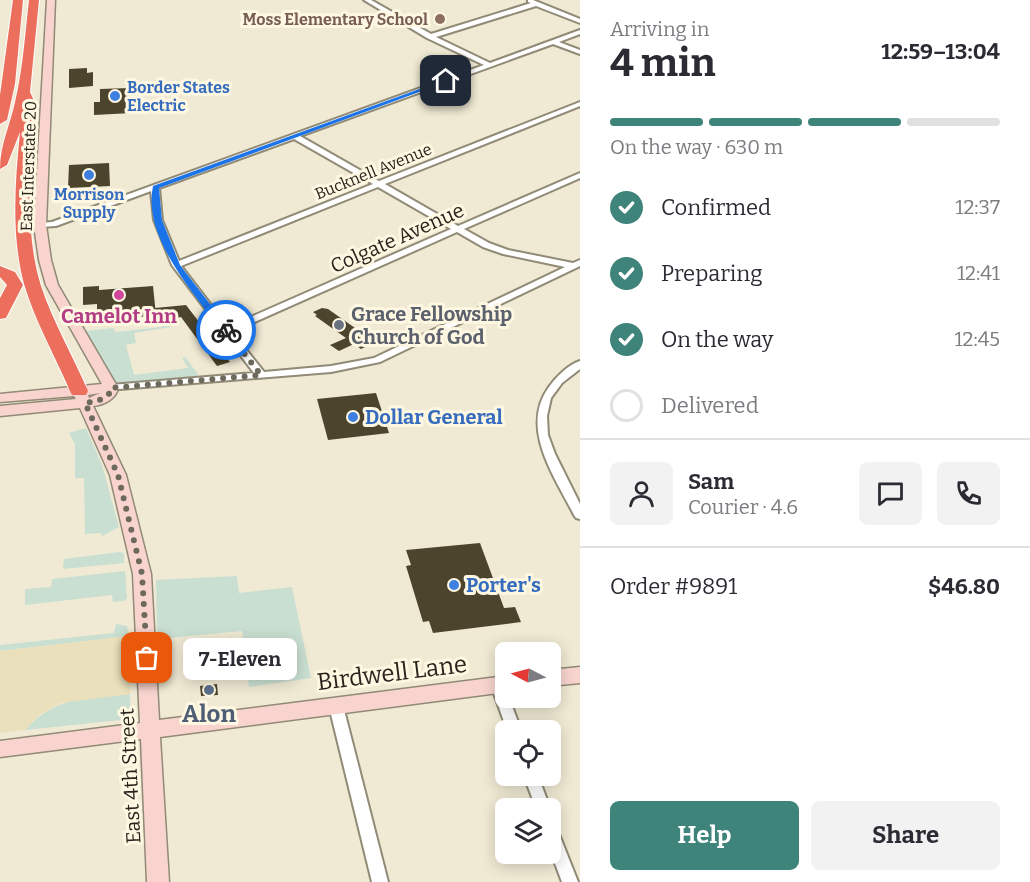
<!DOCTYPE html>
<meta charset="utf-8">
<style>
:root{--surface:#fff;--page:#f2f2f3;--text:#2b2b33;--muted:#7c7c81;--line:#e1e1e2;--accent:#3e847b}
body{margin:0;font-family:Bitter,serif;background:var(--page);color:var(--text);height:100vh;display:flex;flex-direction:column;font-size:22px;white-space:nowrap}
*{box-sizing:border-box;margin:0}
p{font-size:20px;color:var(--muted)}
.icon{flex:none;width:33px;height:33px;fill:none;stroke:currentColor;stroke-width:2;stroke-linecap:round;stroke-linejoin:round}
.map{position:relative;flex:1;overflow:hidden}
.panel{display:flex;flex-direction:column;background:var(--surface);width:450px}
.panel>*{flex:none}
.needle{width:39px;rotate:276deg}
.controls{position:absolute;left:495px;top:642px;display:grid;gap:12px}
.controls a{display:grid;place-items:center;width:66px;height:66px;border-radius:9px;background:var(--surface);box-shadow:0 3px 15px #0003;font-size:30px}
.pin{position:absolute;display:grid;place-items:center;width:51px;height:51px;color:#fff;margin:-26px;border-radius:12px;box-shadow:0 3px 9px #0006}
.courier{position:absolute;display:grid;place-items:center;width:60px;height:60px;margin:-30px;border:4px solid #1a73e8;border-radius:50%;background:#fff;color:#222;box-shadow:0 2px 8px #0007}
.bubble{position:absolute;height:42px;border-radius:9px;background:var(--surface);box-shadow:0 3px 15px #0003;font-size:20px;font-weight:700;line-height:42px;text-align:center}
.headline em{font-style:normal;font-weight:700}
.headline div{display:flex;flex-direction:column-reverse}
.headline{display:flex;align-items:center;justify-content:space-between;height:102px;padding:0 30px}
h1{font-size:39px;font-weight:700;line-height:45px}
.bar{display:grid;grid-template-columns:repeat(4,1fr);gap:9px 6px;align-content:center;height:72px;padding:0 30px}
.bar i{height:8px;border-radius:4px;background:var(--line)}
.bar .selected{background:var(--accent)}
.bar p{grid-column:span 4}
.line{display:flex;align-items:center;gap:15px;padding:0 30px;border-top:2px solid var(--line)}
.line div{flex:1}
.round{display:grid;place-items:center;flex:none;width:63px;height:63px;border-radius:9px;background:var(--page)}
ol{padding:0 30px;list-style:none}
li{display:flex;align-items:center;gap:18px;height:66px}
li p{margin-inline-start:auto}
li .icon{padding:6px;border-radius:50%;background:var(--accent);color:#fff;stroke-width:4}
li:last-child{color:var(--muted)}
li i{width:33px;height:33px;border:3px solid var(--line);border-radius:50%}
.action{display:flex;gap:12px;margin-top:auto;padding:12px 30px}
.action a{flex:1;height:69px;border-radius:9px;background:var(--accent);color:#fff;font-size:24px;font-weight:700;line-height:69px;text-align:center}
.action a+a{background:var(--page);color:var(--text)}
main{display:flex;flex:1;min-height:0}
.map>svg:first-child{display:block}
</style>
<main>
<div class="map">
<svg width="580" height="882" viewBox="0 0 580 882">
<rect width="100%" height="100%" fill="#f0ead4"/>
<g fill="#c9dfd1">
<polygon points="162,324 167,324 171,327 134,333 136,343 126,345 134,375 188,368 182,358 185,357 198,374 197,376 115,384 83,331 114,328 115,332 162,327"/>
<polygon points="86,428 102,465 119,527 102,536 101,533 85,534 84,478 75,478 75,444 69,433"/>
<polygon points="119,552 124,553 124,563 63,569 64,559"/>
<polygon points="125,571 127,598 124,601 113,602 112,595 25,605 25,589 51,587 52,579"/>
<polygon points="237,576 239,593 292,587 311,678 249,687 242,631 157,639 156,580"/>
<polygon points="116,624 127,626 129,636 0,651 0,645 114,633"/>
<path d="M130,694l1,25 -106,11c32,-35 61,-31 105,-36z"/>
</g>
<polygon fill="#eae0bb" points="129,636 130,694 61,703 39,715 25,730 0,733 0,651"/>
<g fill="#4c442c">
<polygon points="87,68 87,73 93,72 93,86 69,88 69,69"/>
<polygon points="130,88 132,113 94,115 94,102 100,102 100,89"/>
<polygon points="109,163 110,186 68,188 69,165"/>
<polygon points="99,286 99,290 153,286 156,315 97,322 97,304 83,305 83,287"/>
<polygon points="186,305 230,362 217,366 181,317 176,318 173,314 156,315 155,308"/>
<polygon points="322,308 328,309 375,342 361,349 354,344 339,351 330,345 346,338 315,316 317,315 313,312"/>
<polygon points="376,393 389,433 328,440 317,399"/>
<polygon points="480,543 504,608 515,607 521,622 433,633 429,621 423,622 406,566 411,565 406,550"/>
<polygon points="216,640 217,663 190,664 189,642"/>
<polygon points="217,684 218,695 201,696 200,686"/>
</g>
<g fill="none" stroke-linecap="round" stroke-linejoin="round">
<defs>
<g id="street">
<path d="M364,0h7l60,34 100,-31 -3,-1v-2h5l47,19v4l-44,-17 -100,31 54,26 90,-33v4l-21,8 21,8v4l-27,-10 -253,92 79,45 201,-79v4l-195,78 73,42 122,-53v5l-116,51 25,14 19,7 65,13 7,-3v6l-200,96 -49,10 -224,18 -1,-2 5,-3 143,-12 -82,-108 -18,-45 -3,-29 -95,35 -16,1 -4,-2 4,-2 12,-1 432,-157 -57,-27zM294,139l79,45 -194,77 -17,-41 -3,-32zM378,187l73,42 -223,98 -47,-61zM457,232l26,15 20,7 62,13 -191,91 -43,8 -67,6 -32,-40z"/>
<path d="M580,361v8l-18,14 -11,15 -4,18 1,19 7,19 25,50v15l-4,-1 -2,-3c-19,-38 -55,-87 -25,-128 7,-10 19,-22 31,-26z"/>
<polygon points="498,680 503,681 506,688 506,698 509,698 521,730 507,730 491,685 493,681"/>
<polygon points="336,700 341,702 343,706 388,882 372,882 329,706 331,702"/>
<polygon points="524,776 538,776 550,808 536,808"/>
<polygon points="550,822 555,824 578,882 562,882 550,850"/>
</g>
<g id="secondary">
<path d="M47,0h8l-9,225 5,35 7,25 60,103c-2,11 -14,17 -25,18l33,69 25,99 8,146 347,-44v16l-346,45 9,145h-22l-6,-143 -141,18v-16l140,-18 -7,-149 -23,-99 -30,-67 -80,8v-10l76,-7 -2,-3 -74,6v-8l102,-10 -56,-99 -7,-25 -5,-35zM100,393l-11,5 -1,-3z"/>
<polygon points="580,667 580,683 550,686 550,670"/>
</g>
<g id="highway">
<polygon points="13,0 23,0 15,84 7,120 0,124 0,95"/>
<path d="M29,0h10l-9,92 5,11c-4,60 -12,125 6,183 12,36 32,70 47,105l-2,4h-14l-2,-4c-15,-35 -35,-70 -46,-107 -13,-49 -9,-102 -4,-152l-13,33 -7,4c0,-25 10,-43 15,-67 8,-34 10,-68 14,-102z"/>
<polygon points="0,266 15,272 23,285 8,314 6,318 0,319 0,298 7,285 0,277"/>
</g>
</defs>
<use href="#street" stroke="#908a76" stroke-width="4"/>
<use href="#secondary" stroke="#908a76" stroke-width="3"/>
<use href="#highway" stroke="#fff" stroke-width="2"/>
<use href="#street" fill="#fff" fill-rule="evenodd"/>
<use href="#secondary" fill="#f9d4cf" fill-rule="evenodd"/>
<use href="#highway" fill="#ec6f5e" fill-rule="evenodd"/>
</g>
<path fill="#1a73e8" d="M444,80l5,1 -290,107 3,32 18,45 50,65 -8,2c-28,-39 -80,-95 -69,-146z"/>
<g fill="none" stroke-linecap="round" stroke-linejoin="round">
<polyline stroke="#6d695c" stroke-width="6" stroke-dasharray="0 10.8" points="147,658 142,574 118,475 85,403 98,401 110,393 111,388 261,375 226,330"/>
</g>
<circle fill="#8d6e63" stroke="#fef7e1" stroke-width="2" cx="440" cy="19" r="6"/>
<g fill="#3f7fe0" stroke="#fef7e1" stroke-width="2">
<circle cx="115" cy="96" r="6"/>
<circle cx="89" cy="175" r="6"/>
<circle cx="353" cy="417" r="6"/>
<circle cx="454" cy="585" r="6"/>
</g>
<circle fill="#d1479c" stroke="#fef7e1" stroke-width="2" cx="119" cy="295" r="6"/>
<circle fill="#6b7280" stroke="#fef7e1" stroke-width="2" cx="339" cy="325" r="6"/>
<circle fill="#5c6f8a" stroke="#fef7e1" stroke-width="2" cx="209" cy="690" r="6"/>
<g text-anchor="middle" stroke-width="6" stroke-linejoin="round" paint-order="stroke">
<g font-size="16" font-weight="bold" fill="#785e54" stroke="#fef7e1" text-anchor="end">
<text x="428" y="25">Moss Elementary School</text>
</g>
<g font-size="16" font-weight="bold" fill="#366cbe" stroke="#fef7e1" text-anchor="start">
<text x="127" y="93">Border States<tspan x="127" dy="18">Electric</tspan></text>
<text x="89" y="200" text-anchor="middle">Morrison<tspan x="89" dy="18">Supply</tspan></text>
</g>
<g font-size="16" fill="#26241c" stroke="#fef7e1">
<text transform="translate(28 166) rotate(-88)" y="6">East Interstate 20</text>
<text transform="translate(373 171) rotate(-22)" y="6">Bucknell Avenue</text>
</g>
<g font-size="20" fill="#26241c" stroke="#fef7e1">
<text transform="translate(397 238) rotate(-24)" y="7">Colgate Avenue</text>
<text transform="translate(130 776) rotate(-93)" y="7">East 4th Street</text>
</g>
<g font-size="20" font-weight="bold" fill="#5b616d" stroke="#fef7e1" text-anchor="start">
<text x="351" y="321">Grace Fellowship<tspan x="351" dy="23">Church of God</tspan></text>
</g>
<g font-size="20" font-weight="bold" fill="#b23c85" stroke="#fef7e1">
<text x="119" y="323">Camelot Inn</text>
</g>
<g font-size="20" font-weight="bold" fill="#366cbe" stroke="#fef7e1" text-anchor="start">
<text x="365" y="424">Dollar General</text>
<text x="466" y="592">Porter's</text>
</g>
<g font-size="24" fill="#26241c" stroke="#fef7e1">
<text transform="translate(392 673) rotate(-7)" y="8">Birdwell Lane</text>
</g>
<g font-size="24" font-weight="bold" fill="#4e5e75" stroke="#fef7e1">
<text x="209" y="722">Alon</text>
</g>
</g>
</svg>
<div class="controls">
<a><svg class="needle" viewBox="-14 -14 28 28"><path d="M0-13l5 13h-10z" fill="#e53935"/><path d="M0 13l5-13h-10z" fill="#7c7c81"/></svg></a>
<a><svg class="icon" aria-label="locate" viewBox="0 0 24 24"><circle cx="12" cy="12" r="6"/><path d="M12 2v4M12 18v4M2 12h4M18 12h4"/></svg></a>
<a><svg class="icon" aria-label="layers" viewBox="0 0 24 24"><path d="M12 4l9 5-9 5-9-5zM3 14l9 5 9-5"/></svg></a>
</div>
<div class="pin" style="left:147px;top:658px;background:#ea580c"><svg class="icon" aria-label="bag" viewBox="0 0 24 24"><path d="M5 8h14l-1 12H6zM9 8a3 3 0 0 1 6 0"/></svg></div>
<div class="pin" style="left:446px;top:81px;background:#1f2937"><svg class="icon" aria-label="home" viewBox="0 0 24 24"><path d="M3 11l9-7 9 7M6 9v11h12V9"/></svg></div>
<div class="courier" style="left:226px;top:330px"><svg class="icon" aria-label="bike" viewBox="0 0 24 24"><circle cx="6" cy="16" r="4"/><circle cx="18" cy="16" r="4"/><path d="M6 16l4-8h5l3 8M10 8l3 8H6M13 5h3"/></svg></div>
<div class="bubble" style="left:183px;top:638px;width:114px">7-Eleven</div>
</div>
<section class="panel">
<div class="headline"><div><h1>4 min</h1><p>Arriving in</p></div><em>12:59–13:04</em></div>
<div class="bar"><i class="selected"></i><i class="selected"></i><i class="selected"></i><i></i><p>On the way · 630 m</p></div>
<ol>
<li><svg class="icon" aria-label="check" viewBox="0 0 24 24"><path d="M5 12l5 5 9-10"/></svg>Confirmed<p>12:37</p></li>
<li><svg class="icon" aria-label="check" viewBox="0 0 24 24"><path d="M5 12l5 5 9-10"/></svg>Preparing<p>12:41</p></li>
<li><svg class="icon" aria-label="check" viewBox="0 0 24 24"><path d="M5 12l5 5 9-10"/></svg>On the way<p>12:45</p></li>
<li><i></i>Delivered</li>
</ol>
<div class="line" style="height:108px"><a class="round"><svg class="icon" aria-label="person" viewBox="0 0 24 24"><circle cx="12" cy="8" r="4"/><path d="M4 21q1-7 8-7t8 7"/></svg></a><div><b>Sam</b><p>Courier · 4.6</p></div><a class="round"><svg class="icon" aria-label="chat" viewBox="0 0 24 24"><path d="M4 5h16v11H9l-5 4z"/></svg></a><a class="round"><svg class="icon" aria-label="phone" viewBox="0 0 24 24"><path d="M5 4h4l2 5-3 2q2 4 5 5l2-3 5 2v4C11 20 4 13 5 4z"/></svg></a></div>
<div class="line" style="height:78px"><div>Order #9891</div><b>$46.80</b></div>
<div class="action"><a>Help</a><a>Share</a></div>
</section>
</main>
